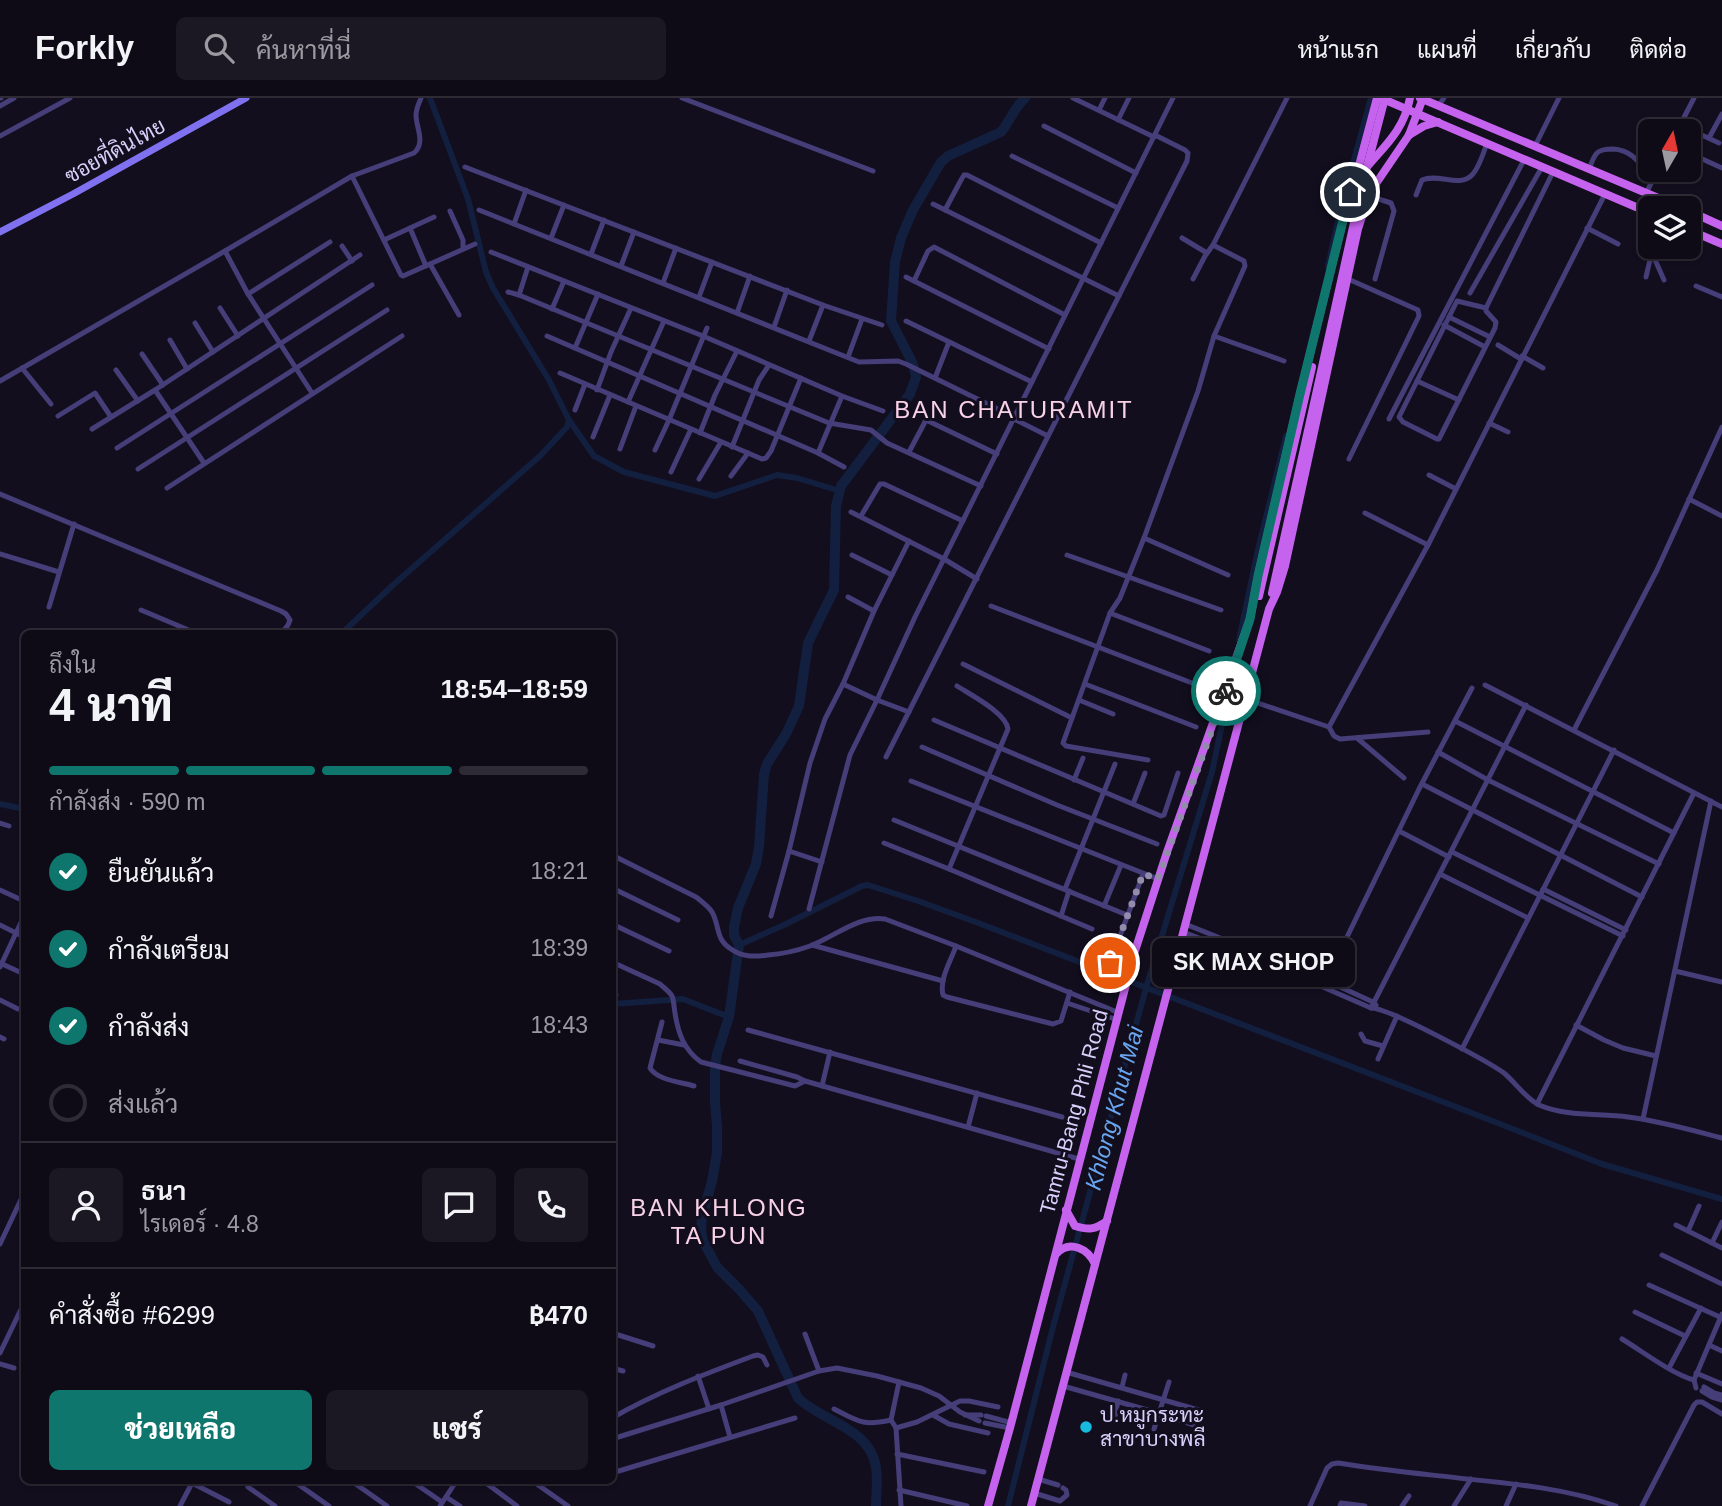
<!DOCTYPE html>
<html lang="th">
<meta charset="utf-8">
<style>
:root{--surface:#0e0a16;--page:#1c1823;--text:#f1f3f6;--muted:#9b9aa1;--line:#2e2b35;--accent:#0f766e}
body{margin:0;font-family:Arial,Sarabun,sans-serif;background:var(--page);color:var(--text);height:100vh;display:flex;flex-direction:column;font-size:26px;white-space:nowrap}
*{box-sizing:border-box;margin:0}
p{font-size:23px;color:var(--muted)}
.icon{flex:none;width:38px;height:38px;fill:none;stroke:currentColor;stroke-width:2;stroke-linecap:round;stroke-linejoin:round}
.map{position:relative;flex:1;overflow:hidden}
.sheet{position:absolute;left:21px;top:532px;width:595px;height:854px;display:flex;flex-direction:column;background:var(--surface);border-radius:10px;box-shadow:0 2px 5px #0004,0 0 0 2px var(--line)}
.sheet>*{flex:none}
.needle{width:46px;rotate:9deg}
.buttons{position:absolute;left:1638px;top:21px;display:grid;gap:14px}
.buttons a{display:grid;place-items:center;width:63px;height:63px;border-radius:10px;background:var(--surface);box-shadow:0 2px 5px #0004,0 0 0 2px var(--line);font-size:35px}
.pin{position:absolute;display:grid;place-items:center;width:60px;height:60px;color:#fff;margin:-30px;border:4px solid #fff;border-radius:50%;box-shadow:0 2px 7px #0007}
.courier{position:absolute;display:grid;place-items:center;width:70px;height:70px;margin:-35px;border:5px solid #0f766e;border-radius:50%;background:#fff;color:#222;box-shadow:0 2px 9px #0007}
.bubble{position:absolute;height:49px;border-radius:10px;background:var(--surface);box-shadow:0 2px 5px #0004,0 0 0 2px var(--line);font-size:23px;font-weight:800;line-height:49px;text-align:center}
.headline em{font-style:normal;font-weight:800}
.headline div{display:flex;flex-direction:column-reverse}
.headline{display:flex;align-items:center;justify-content:space-between;height:119px;padding:0 28px}
h1{font-size:46px;font-weight:800;line-height:52px}
.bar{display:grid;grid-template-columns:repeat(4,1fr);gap:10px 7px;align-content:center;height:84px;padding:0 28px}
.bar i{height:9px;border-radius:5px;background:var(--line)}
.bar .selected{background:var(--accent)}
.bar p{grid-column:span 4}
.line{display:flex;align-items:center;gap:18px;padding:0 28px;border-top:2px solid var(--line)}
.line div{flex:1}
.round{display:grid;place-items:center;flex:none;width:74px;height:74px;border-radius:10px;background:var(--page)}
ol{padding:0 28px;list-style:none}
li{display:flex;align-items:center;gap:21px;height:77px}
li p{margin-inline-start:auto}
li .icon{padding:7px;border-radius:50%;background:var(--accent);color:#fff;stroke-width:4}
li:last-child{color:var(--muted)}
li i{width:38px;height:38px;border:4px solid var(--line);border-radius:50%}
.button{display:flex;gap:14px;margin-top:auto;padding:14px 28px}
.button a{flex:1;height:80px;border-radius:10px;background:var(--accent);color:#fff;font-size:28px;font-weight:800;line-height:80px;text-align:center}
.button a+a{background:var(--page);color:var(--text)}
header{display:flex;align-items:center;gap:42px;box-sizing:border-box;height:98px;padding:0 35px;background:var(--surface);border-bottom:2px solid var(--line)}
header strong{font-size:33px}
nav{display:flex;gap:38px;margin-inline-start:auto;font-size:24px}
.search{width:490px;height:63px;background:var(--page);display:flex;align-items:center;gap:18px;box-sizing:border-box;padding:0 24px;border-radius:10px;color:var(--muted);font-size:26px}
.map>svg:first-child{display:block}
</style>
<header>
<strong>Forkly</strong>
<div class="search"><svg class="icon" aria-label="search" viewBox="0 0 24 24"><circle cx="10" cy="10" r="6"/><path d="M15 15l6 6"/></svg>ค้นหาที่นี่</div>
<nav><a>หน้าแรก</a><a>แผนที่</a><a>เกี่ยวกับ</a><a>ติดต่อ</a></nav>
</header>
<div class="map">
<svg width="1722" height="1408" viewBox="0 0 1722 1408">
<rect width="100%" height="100%" fill="#120e1e"/>
<g fill="none" stroke-linecap="round" stroke-linejoin="round">
<g stroke="#121f3e" stroke-width="6">
<polyline points="1328,168 1342,105 1371,0"/>
<polyline points="569,322 594,358 624,374 715,398 777,377 797,380 840,393"/>
<polyline points="341,536 393,487 540,358 567,329 569,322 549,282 493,190 486,174 468,101 430,0"/>
<polyline points="1239,542 1257,456 1286,338"/>
<polyline points="0,706 24,711"/>
<polyline points="739,847 784,827 862,788 868,787 918,803 973,823 1490,1022 1602,1066 1722,1101"/>
<polyline points="612,906 683,901 729,919"/>
<polyline points="1008,1408 1053,1229 1146,890 1212,674 1231,584"/>
</g>
<path stroke="#121f3e" stroke-width="10" d="M876,1408c0,-12 2,-26 0,-38 -5,-40 -53,-46 -78,-70l-40,-87 -19,-22 -22,-22 -14,-26 -2,-10 1,-14 10,-36 5,-28v-27l-2,-24v-37l2,-11 12,-37 10,-72 -5,-10v-8l4,-19 18,-44 3,-17 5,-73 3,-10 19,-30 13,-28 9,-63 26,-53 2,-84 5,-20 69,-92 6,-17 -3,-13 -22,-43 4,-59 6,-24 12,-28 28,-48 7,-6 53,-24c9,-11 13,-24 24,-34"/>
<g stroke="#453e78" stroke-width="5">
<polyline points="0,0 1,0"/>
<polyline points="682,0 873,73"/>
<polyline points="1073,0 1154,39"/>
<polyline points="1441,4 1444,0"/>
<polyline points="0,8 14,0"/>
<polyline points="1099,12 1105,0"/>
<polyline points="1118,22 1129,0"/>
<polyline points="1680,27 1719,45"/>
<polyline points="1044,28 1136,75"/>
<polyline points="1677,33 1694,0"/>
<polyline points="0,38 70,0"/>
<polyline points="1709,40 1722,16"/>
<polyline points="1535,48 1559,0"/>
<polyline points="1689,55 1722,70"/>
<polyline points="1012,58 1118,110"/>
<polyline points="465,69 823,207 882,227"/>
<path d="M1589,71c2,-4 4,-12 8,-16 4,-4 11,-4 16,-4 21,1 28,17 40,31"/>
<polyline points="1673,72 1675,73"/>
<polyline points="352,78 401,177 403,178 475,146"/>
<polyline points="1646,95 1658,72"/>
<path d="M1416,97l6,-15c16,-7 38,8 50,-5 6,-6 12,-23 15,-32"/>
<polyline points="1369,98 1391,105 1394,113 1375,181"/>
<polyline points="933,106 1119,198"/>
<polyline points="479,112 859,264 898,263 906,266 1014,319"/>
<polyline points="945,112 961,82 964,77 967,77 1101,145"/>
<polyline points="450,113 463,142 463,150"/>
<polyline points="514,126 526,92"/>
<polyline points="410,130 426,168"/>
<polyline points="1587,130 1618,146"/>
<polyline points="551,140 564,107"/>
<polyline points="1182,140 1207,155"/>
<polyline points="384,142 434,119"/>
<polyline points="342,148 352,163"/>
<polyline points="225,153 248,196 312,295"/>
<polyline points="491,154 703,238 842,298 883,313"/>
<polyline points="1652,155 1664,182"/>
<polyline points="591,156 604,122"/>
<polyline points="430,166 459,217"/>
<polyline points="621,168 634,134"/>
<polyline points="906,179 1049,251"/>
<polyline points="1646,179 1653,149"/>
<polyline points="1193,181 1205,158 1213,147"/>
<polyline points="1348,181 1418,212 1419,218 1349,361"/>
<polyline points="914,183 928,153 934,149 1065,217"/>
<polyline points="663,185 676,150"/>
<polyline points="1696,188 1722,199"/>
<polyline points="508,194 519,197 829,325 871,332 887,345 981,388"/>
<polyline points="1470,195 1542,69"/>
<polyline points="248,196 330,144"/>
<polyline points="519,197 528,169"/>
<polyline points="699,199 712,164"/>
<polygon points="1457,203 1486,210 1486,213 1496,224 1495,230 1439,341 1437,341 1403,324 1399,319"/>
<polyline points="220,210 238,238"/>
<polyline points="1486,210 1553,74"/>
<polyline points="552,211 564,183"/>
<polyline points="737,215 750,178"/>
<polyline points="1449,219 1490,239"/>
<polyline points="906,223 1032,284"/>
<polyline points="195,225 213,254"/>
<polyline points="1444,227 1485,249"/>
<polyline points="774,229 787,192"/>
<polyline points="547,238 818,355 844,369"/>
<polyline points="1214,238 1284,263"/>
<polyline points="170,242 187,271"/>
<polyline points="809,243 823,207"/>
<polyline points="1498,247 1521,261"/>
<polyline points="575,250 598,196"/>
<polyline points="142,256 163,287"/>
<polyline points="1522,258 1543,270"/>
<polyline points="848,259 862,221"/>
<polyline points="22,270 51,306"/>
<polyline points="116,272 138,303"/>
<polyline points="560,275 762,361 766,360 771,353 801,280"/>
<polyline points="935,280 949,244"/>
<path d="M0,283l225,-130 127,-75 62,-23c12,-11 2,-25 2,-38 0,-6 3,-12 5,-17"/>
<polyline points="1417,283 1459,302"/>
<polyline points="155,292 204,365"/>
<polyline points="597,292 611,254 631,210"/>
<polyline points="628,304 664,223"/>
<polyline points="575,312 585,286"/>
<polyline points="58,318 95,295 111,319"/>
<polyline points="1014,321 1048,338"/>
<polyline points="1389,321 1524,62"/>
<polyline points="1489,325 1508,334"/>
<polyline points="92,331 155,292 360,157"/>
<polyline points="700,335 715,297 737,253"/>
<polyline points="593,339 610,297"/>
<polyline points="732,349 759,282 769,267"/>
<polyline points="117,350 372,187"/>
<polyline points="620,351 636,308"/>
<polyline points="655,352 669,322 707,230"/>
<polyline points="909,354 926,322 997,356"/>
<polyline points="818,355 842,298"/>
<polyline points="138,371 387,212"/>
<polyline points="671,374 691,331"/>
<polyline points="1429,377 1456,391"/>
<polyline points="731,378 748,355"/>
<polyline points="699,381 721,344"/>
<polyline points="167,390 402,238"/>
<polyline points="0,396 281,513 286,516 290,522 288,527 281,536"/>
<polyline points="1689,401 1722,418"/>
<polyline points="851,414 944,461 977,481"/>
<polyline points="1365,415 1428,447"/>
<polyline points="861,418 880,386 884,386 963,423"/>
<polyline points="1144,440 1228,477"/>
<polyline points="0,456 59,474"/>
<polyline points="852,457 892,477"/>
<polyline points="1067,457 1221,512"/>
<polyline points="848,499 874,513"/>
<polyline points="991,508 1192,585"/>
<polyline points="49,509 74,426"/>
<polyline points="141,512 198,536"/>
<polyline points="1110,515 1209,553"/>
<polyline points="66,534 70,536"/>
<polyline points="963,566 1072,620"/>
<polyline points="843,586 877,602 909,614"/>
<polyline points="1085,586 1196,629"/>
<polyline points="1485,587 1722,709"/>
<polyline points="1246,601 1329,629 1428,447 1605,96"/>
<polyline points="1079,602 1113,616"/>
<polyline points="934,622 1161,718 1164,717 1178,675"/>
<polyline points="1455,623 1674,735"/>
<polyline points="1329,629 1334,638 1340,641 1428,634"/>
<polyline points="1574,632 1657,472 1722,329"/>
<polyline points="1357,640 1404,680"/>
<polyline points="922,649 1057,707 1157,746"/>
<polyline points="1438,654 1488,682 1659,766"/>
<polyline points="886,659 1187,63 1188,55 1185,52 1155,37"/>
<polyline points="1148,662 1066,648 1063,645 1110,515 1120,500 1144,440 1198,293 1214,238 1245,168 1244,163 1213,147 1287,0"/>
<polyline points="1074,682 1083,660"/>
<polyline points="911,683 1158,781"/>
<polyline points="1422,686 1642,799"/>
<polyline points="1133,706 1145,675"/>
<polyline points="894,722 1127,817"/>
<polyline points="0,725 9,728"/>
<polyline points="1399,733 1449,759"/>
<polyline points="884,745 949,771 1092,831"/>
<polyline points="789,753 822,764"/>
<polyline points="1452,754 1623,838"/>
<path d="M612,757l84,42c5,4 12,9 16,15 8,14 3,27 19,37 11,8 23,8 37,6 14,-1 28,-4 42,-9 24,-9 49,-31 75,-27l71,27 161,66"/>
<path d="M949,771l59,-140c-2,-16 -37,-34 -51,-43"/>
<polyline points="1440,776 1528,820"/>
<polyline points="612,790 678,822"/>
<polyline points="1065,791 1115,666"/>
<polyline points="1543,791 1626,832"/>
<polyline points="0,792 24,803"/>
<polyline points="1104,808 1121,767"/>
<polyline points="809,811 850,657 877,602 915,519 1173,0"/>
<polyline points="771,818 789,753 810,665 825,621 843,586 874,513 909,443"/>
<polyline points="1061,818 1069,793"/>
<polyline points="612,826 669,853"/>
<polyline points="1185,826 1325,882 1373,904 1376,907"/>
<polyline points="0,827 24,839"/>
<path d="M1183,834l94,35 94,41c16,-1 116,53 133,65 12,10 21,25 35,32 28,12 60,8 89,12 32,4 63,13 94,21"/>
<polyline points="812,847 943,883"/>
<path d="M956,848c-5,15 -17,33 -13,49l4,2 106,27 8,-3 9,-29"/>
<path d="M612,864l48,22c4,4 9,7 12,12 2,5 2,12 3,17 3,20 9,37 26,49l94,24 10,-5 274,78"/>
<polyline points="0,865 24,876"/>
<polyline points="1110,865 1143,776"/>
<polyline points="0,869 24,818"/>
<polyline points="1675,873 1722,884"/>
<polyline points="1329,876 1419,691 1472,590"/>
<polyline points="612,895 616,897"/>
<polyline points="0,902 18,911"/>
<polyline points="1067,905 1115,921"/>
<polyline points="1371,910 1526,607"/>
<path d="M662,924l-12,46c7,12 31,14 44,18"/>
<polyline points="1576,927 1604,942 1623,950 1656,958"/>
<polyline points="748,932 1062,1019"/>
<polyline points="1361,936 1365,943 1383,948"/>
<polyline points="0,939 4,941"/>
<polyline points="658,942 684,947"/>
<polyline points="1462,951 1614,652"/>
<polyline points="1378,961 1397,918"/>
<polyline points="740,963 797,979 805,983"/>
<polyline points="822,988 830,954"/>
<polyline points="1537,1006 1694,695"/>
<polyline points="1643,1021 1711,703"/>
<polyline points="968,1029 977,995"/>
<polyline points="1676,1127 1722,1150"/>
<polyline points="1688,1133 1699,1108"/>
<polyline points="1712,1145 1722,1124"/>
<polyline points="0,1146 24,1095"/>
<polyline points="1662,1157 1722,1186"/>
<polyline points="1649,1187 1722,1220"/>
<polyline points="1635,1214 1685,1238"/>
<polyline points="612,1235 653,1248"/>
<polyline points="805,1236 819,1273"/>
<path d="M1622,1241c20,12 50,35 72,41"/>
<polyline points="1709,1247 1722,1253"/>
<polyline points="0,1255 24,1205"/>
<polyline points="0,1266 14,1270"/>
<polyline points="612,1270 623,1273"/>
<polyline points="1669,1270 1701,1210"/>
<polyline points="1066,1274 1202,1313"/>
<polyline points="1696,1275 1722,1286"/>
<polyline points="698,1278 709,1311"/>
<polyline points="1063,1288 1151,1313 1197,1328"/>
<polyline points="1122,1289 1125,1277"/>
<polyline points="1704,1289 1714,1295 1722,1297"/>
<polyline points="1696,1290 1694,1282 1722,1216"/>
<polyline points="1702,1293 1712,1299 1722,1302"/>
<polyline points="721,1307 730,1339"/>
<path d="M834,1311c25,13 29,17 57,11l5,8 5,78"/>
<polyline points="933,1317 949,1326 988,1335"/>
<polyline points="965,1317 981,1317"/>
<polyline points="986,1318 1012,1325"/>
<polyline points="1115,1318 1118,1303"/>
<path d="M612,1320c45,-26 93,-44 141,-62l5,-1 5,2 4,8"/>
<polyline points="891,1322 899,1284"/>
<polyline points="985,1325 1010,1330"/>
<polyline points="896,1330 917,1324 960,1303 969,1303 998,1309"/>
<polyline points="1154,1331 1169,1284"/>
<polyline points="612,1341 721,1307 819,1273 837,1270 877,1278 921,1290 939,1298 960,1314 979,1323"/>
<polyline points="897,1356 984,1374"/>
<polyline points="612,1375 795,1320"/>
<polyline points="1038,1381 1058,1387"/>
<polyline points="292,1382 329,1408"/>
<polyline points="350,1382 387,1408"/>
<polyline points="410,1382 442,1404"/>
<polyline points="482,1382 517,1408"/>
<polyline points="531,1382 568,1408"/>
<polyline points="192,1385 229,1404"/>
<polyline points="248,1389 275,1408"/>
<polyline points="899,1392 967,1408"/>
<polyline points="1034,1395 1060,1403 1067,1397 1066,1392 1063,1390"/>
<polyline points="446,1399 460,1408"/>
<polyline points="180,1408 193,1383"/>
<polyline points="440,1408 457,1382"/>
<path d="M1310,1408l17,-38 5,-4 6,-1c43,7 86,11 129,16 50,5 101,10 149,27"/>
<polyline points="1340,1408 1341,1405 1365,1408"/>
<polyline points="1402,1408 1409,1398"/>
<polyline points="1454,1408 1471,1381"/>
<polyline points="1506,1408 1516,1386"/>
<polyline points="1642,1408 1694,1307 1697,1304 1702,1304 1722,1316"/>
</g>
<polyline stroke="#7f71f0" stroke-width="7" points="0,134 73,96 246,0"/>
<g stroke="#c663ee" stroke-width="8">
<polyline points="1420,0 1682,110"/>
<polyline points="1383,1 1650,115"/>
<polyline points="1409,37 1424,28 1438,24"/>
<polyline points="1356,79 1377,0"/>
<polyline points="1689,113 1722,128"/>
<polyline points="1689,132 1722,146"/>
<polyline points="1272,495 1363,84 1385,0"/>
<polyline points="1259,498 1312,269"/>
<path d="M1066,1112l9,16c13,4 20,4 32,-5"/>
<path d="M1056,1156c14,-15 32,-5 39,10"/>
<path d="M988,1408l22,-78 124,-474 33,-102 83,-233 8,-43 42,-182 49,-197c15,-40 52,-52 61,-99"/>
<polyline points="1031,1408 1269,511 1277,494 1285,468 1358,131 1366,106 1375,87 1409,37 1423,0"/>
</g>
</g>
<g fill="none" stroke-linecap="round" stroke-linejoin="round">
<polyline stroke="#938cad" stroke-width="7" stroke-dasharray="0 12.6" points="1110,865 1143,776 1158,781 1226,593"/>
<polyline stroke="#0f766e" stroke-width="9" points="1226,593 1250,521 1258,478 1300,296 1350,94"/>
</g>
<circle fill="#18b9de" stroke="#120e1e" stroke-width="2.5" cx="1086" cy="1329" r="7"/>
<g text-anchor="middle" stroke-width="6" stroke-linejoin="round" paint-order="stroke">
<g font-size="21" fill="#d8d0fa" stroke="#120e1e">
<text transform="translate(115 53) rotate(-29)" y="7">ซอยที่ดินไทย</text>
<text transform="translate(1074 1014) rotate(-75)" y="7">Tamru-Bang Phli Road</text>
</g>
<g font-size="21" fill="#d8d0fa" stroke="#120e1e" text-anchor="start">
<text x="1100" y="1324">ป.หมูกระทะ<tspan x="1100" dy="24">สาขาบางพลี</tspan></text>
</g>
<g font-size="23" font-style="italic" fill="#69a5ef" stroke="#120e1e">
<text transform="translate(1114 1010) rotate(-75)" y="8">Khlong Khut Mai</text>
</g>
<g font-size="24" letter-spacing="2" fill="#fad2e8" stroke="#120e1e">
<text x="1014" y="320">BAN CHATURAMIT</text>
<text x="719" y="1118">BAN KHLONG<tspan x="719" dy="28">TA PUN</tspan></text>
</g>
</g>
</svg>
<div class="buttons">
<a><svg class="needle" viewBox="-14 -14 28 28"><path d="M0-13l5 13h-10z" fill="#e53935"/><path d="M0 13l5-13h-10z" fill="#9b9aa1"/></svg></a>
<a><svg class="icon" aria-label="layers" viewBox="0 0 24 24"><path d="M12 4l9 5-9 5-9-5zM3 14l9 5 9-5"/></svg></a>
</div>
<div class="pin" style="left:1110px;top:865px;background:#ea580c"><svg class="icon" aria-label="bag" viewBox="0 0 24 24"><path d="M5 8h14l-1 12H6zM9 8a3 3 0 0 1 6 0"/></svg></div>
<div class="pin" style="left:1350px;top:94px;background:#1f2937"><svg class="icon" aria-label="home" viewBox="0 0 24 24"><path d="M3 11l9-7 9 7M6 9v11h12V9"/></svg></div>
<div class="courier" style="left:1226px;top:593px"><svg class="icon" aria-label="bike" viewBox="0 0 24 24"><circle cx="6" cy="16" r="4"/><circle cx="18" cy="16" r="4"/><path d="M6 16l4-8h5l3 8M10 8l3 8H6M13 5h3"/></svg></div>
<div class="bubble" style="left:1152px;top:840px;width:203px">SK MAX SHOP</div>
<section class="sheet">
<div class="headline"><div><h1>4 นาที</h1><p>ถึงใน</p></div><em>18:54–18:59</em></div>
<div class="bar"><i class="selected"></i><i class="selected"></i><i class="selected"></i><i></i><p>กำลังส่ง · 590 m</p></div>
<ol>
<li><svg class="icon" aria-label="check" viewBox="0 0 24 24"><path d="M5 12l5 5 9-10"/></svg>ยืนยันแล้ว<p>18:21</p></li>
<li><svg class="icon" aria-label="check" viewBox="0 0 24 24"><path d="M5 12l5 5 9-10"/></svg>กำลังเตรียม<p>18:39</p></li>
<li><svg class="icon" aria-label="check" viewBox="0 0 24 24"><path d="M5 12l5 5 9-10"/></svg>กำลังส่ง<p>18:43</p></li>
<li><i></i>ส่งแล้ว</li>
</ol>
<div class="line" style="height:126px"><a class="round"><svg class="icon" aria-label="person" viewBox="0 0 24 24"><circle cx="12" cy="8" r="4"/><path d="M4 21q1-7 8-7t8 7"/></svg></a><div><b>ธนา</b><p>ไรเดอร์ · 4.8</p></div><a class="round"><svg class="icon" aria-label="chat" viewBox="0 0 24 24"><path d="M4 5h16v11H9l-5 4z"/></svg></a><a class="round"><svg class="icon" aria-label="phone" viewBox="0 0 24 24"><path d="M5 4h4l2 5-3 2q2 4 5 5l2-3 5 2v4C11 20 4 13 5 4z"/></svg></a></div>
<div class="line" style="height:91px"><div>คำสั่งซื้อ #6299</div><b>฿470</b></div>
<div class="button"><a>ช่วยเหลือ</a><a>แชร์</a></div>
</section>
</div>
